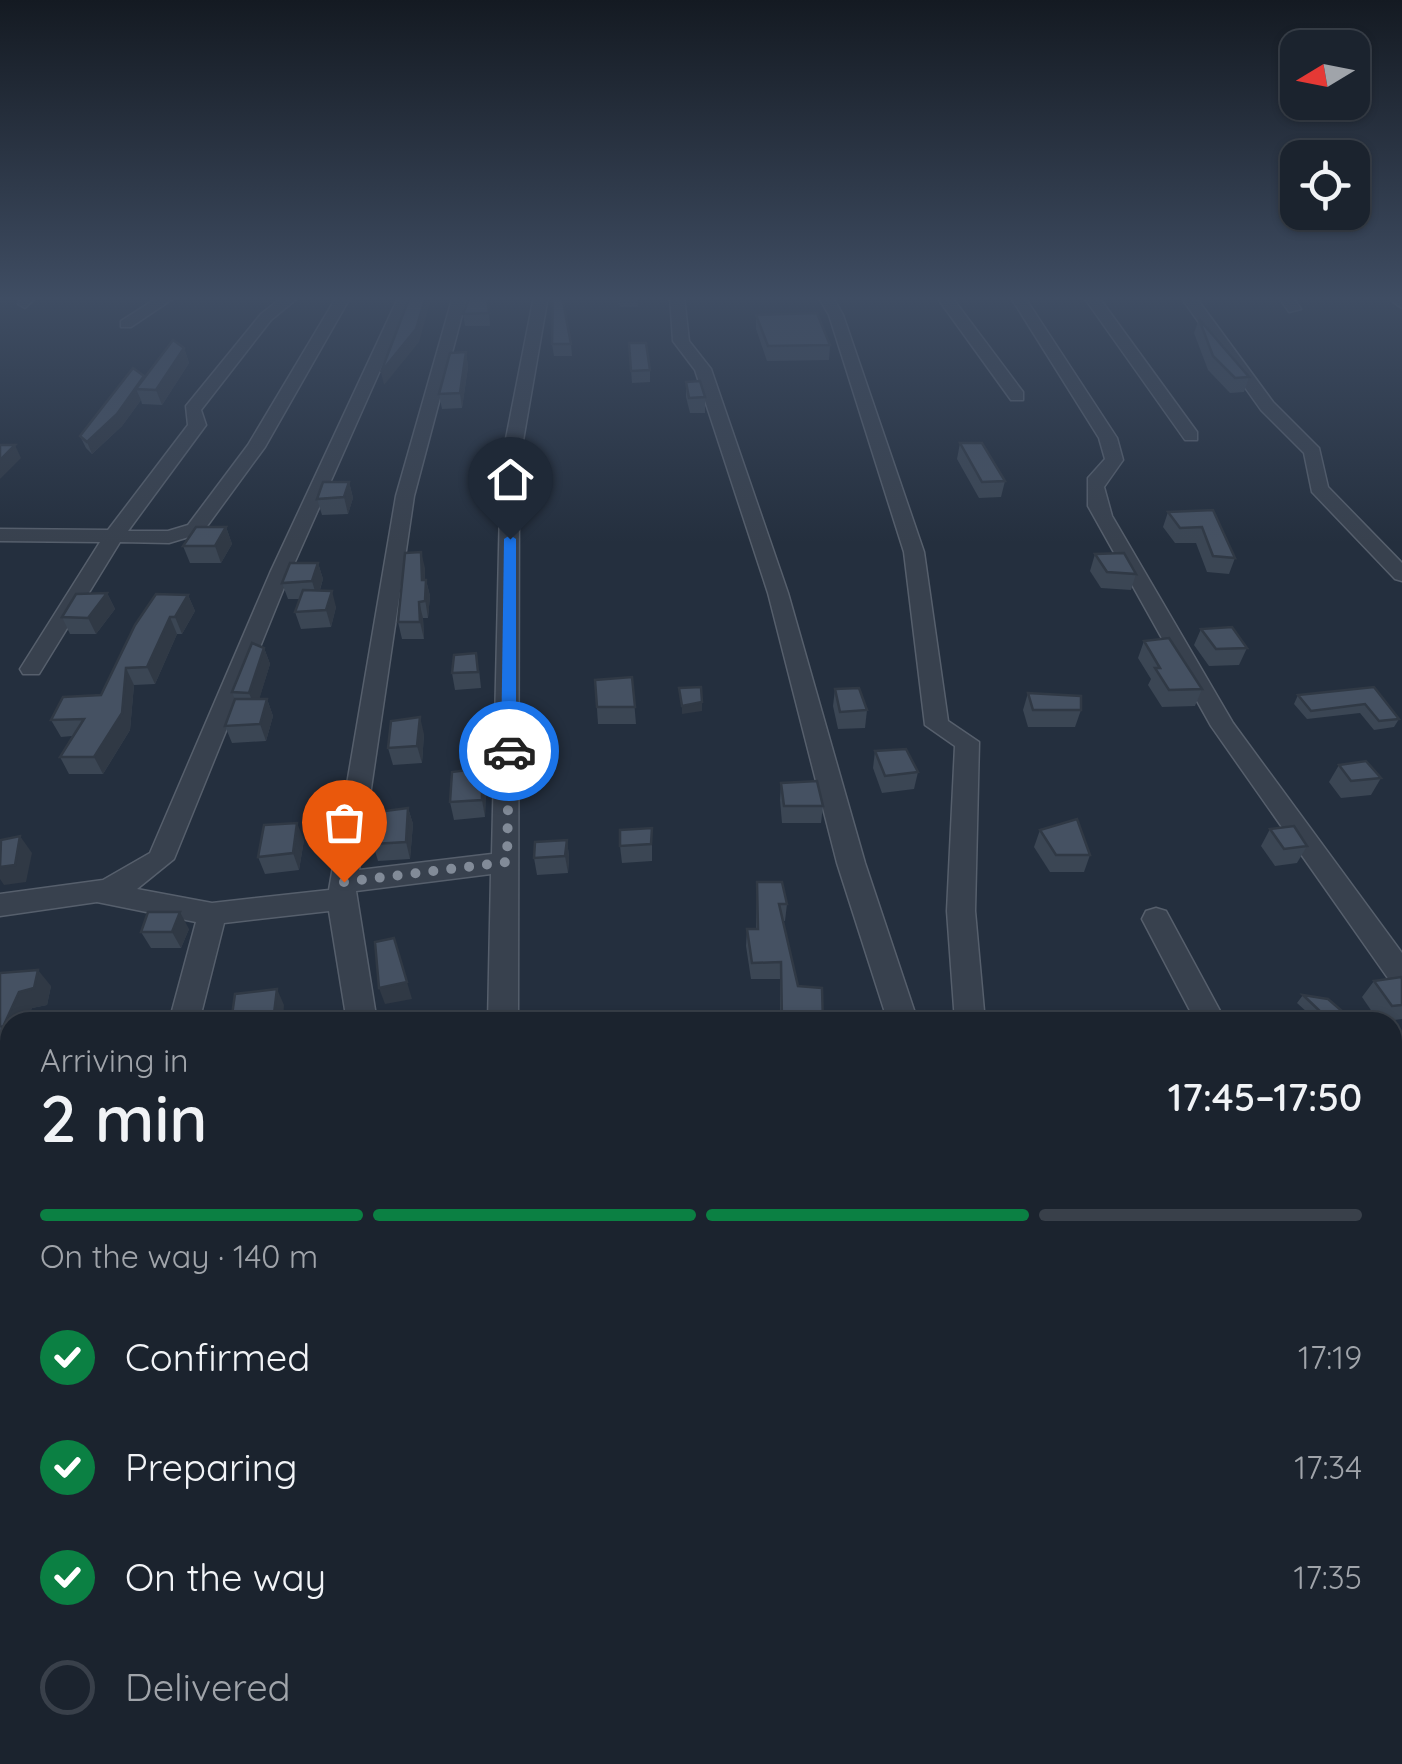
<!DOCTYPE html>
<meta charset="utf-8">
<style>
:root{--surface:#1b232e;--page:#242b36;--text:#f1f3f6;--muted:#a0a4aa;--line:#39404a;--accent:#0b8043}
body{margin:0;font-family:Quicksand,sans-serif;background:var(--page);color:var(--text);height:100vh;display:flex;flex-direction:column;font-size:38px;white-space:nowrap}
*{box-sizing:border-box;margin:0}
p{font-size:32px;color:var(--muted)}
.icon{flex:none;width:55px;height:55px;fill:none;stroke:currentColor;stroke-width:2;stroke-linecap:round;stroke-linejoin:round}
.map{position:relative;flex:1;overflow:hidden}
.details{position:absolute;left:0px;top:1012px;width:1402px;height:752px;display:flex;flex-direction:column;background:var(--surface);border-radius:30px 30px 0 0;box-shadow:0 2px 8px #0004,0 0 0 2px var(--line)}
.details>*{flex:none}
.needle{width:65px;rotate:260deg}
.tools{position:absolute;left:1280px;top:30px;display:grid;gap:20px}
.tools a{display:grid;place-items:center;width:90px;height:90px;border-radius:20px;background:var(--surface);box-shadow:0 2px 8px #0004,0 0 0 2px var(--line);font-size:50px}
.pin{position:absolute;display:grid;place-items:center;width:85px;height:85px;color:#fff;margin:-102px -42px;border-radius:50% 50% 50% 0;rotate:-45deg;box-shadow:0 0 10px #0007}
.pin .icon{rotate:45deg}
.courier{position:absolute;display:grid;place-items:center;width:100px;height:100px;margin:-50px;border:8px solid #1a73e8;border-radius:50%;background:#fff;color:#222;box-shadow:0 2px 12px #0007}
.headline em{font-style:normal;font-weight:600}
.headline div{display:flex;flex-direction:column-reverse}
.headline{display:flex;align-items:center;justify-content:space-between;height:170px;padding:0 40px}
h1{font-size:65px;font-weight:600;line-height:75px}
.bar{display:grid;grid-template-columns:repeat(4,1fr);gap:15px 10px;align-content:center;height:120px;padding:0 40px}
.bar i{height:12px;border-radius:8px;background:var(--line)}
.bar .selected{background:var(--accent)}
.bar p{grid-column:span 4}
ol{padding:0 40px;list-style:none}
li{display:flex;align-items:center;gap:30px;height:110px}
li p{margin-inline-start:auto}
li .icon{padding:10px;border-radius:50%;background:var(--accent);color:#fff;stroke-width:4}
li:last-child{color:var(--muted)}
li i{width:55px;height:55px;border:5px solid var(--line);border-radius:50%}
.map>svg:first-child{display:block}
</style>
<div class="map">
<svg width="1402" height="1764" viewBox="0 0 1402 1764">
<rect width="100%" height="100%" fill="#242f3e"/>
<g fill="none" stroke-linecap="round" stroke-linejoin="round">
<defs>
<g id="minor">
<polygon points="23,296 38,296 25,308 18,304"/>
<polygon points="160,296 177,296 131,327 121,327 121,321"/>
<polygon points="284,296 300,296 271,320 201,410 206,425 128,531 168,531 188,525 248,445 337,296 351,296 265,447 202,533 169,543 120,542 39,674 23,674 20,669 100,542 0,541 0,529 108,530 188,425 186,406 261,314"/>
<polygon points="399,296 413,296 290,573 174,859 137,889 212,903 329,890 396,496 453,296 467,296 414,496 359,870 492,854 501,464 534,296 548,296 519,464 518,1022 488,1022 491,874 356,891 377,1022 347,1022 329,911 224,923 199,1022 169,1022 196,922 97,902 0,916 0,894 103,880 150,853 270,573"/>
<polygon points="670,296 684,296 689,341 711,369 788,593 865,863 918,1022 888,1022 837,863 768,593 695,370 673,341"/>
<polygon points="818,296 832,296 843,315 924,552 948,721 979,742 975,911 985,1022 955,1022 947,911 955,746 925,725 904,552 829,315"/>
<polygon points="936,296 951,296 1023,392 1023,400 1011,400"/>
<polygon points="1010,296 1024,296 1117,438 1123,460 1104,487 1112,516 1233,723 1402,953 1402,988 1392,984 1211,726 1088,506 1088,478 1105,459 1099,438"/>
<polygon points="1083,296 1098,296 1197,432 1197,440 1185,440"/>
<polygon points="1180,296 1195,296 1273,402 1319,448 1328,487 1402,563 1402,581 1395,579 1312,492 1304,453 1261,410"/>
<polygon points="1278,296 1292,296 1301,309 1289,312"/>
<polygon points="1385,296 1401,296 1402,308"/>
<polygon points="1156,908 1166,911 1226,1022 1196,1022 1142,919 1146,911"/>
<polygon points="1392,1342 1402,1346 1402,1398 1392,1394"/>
<polygon points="10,1558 10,1630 0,1634 0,1563"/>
<polygon points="1402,1572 1402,1616 1392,1620 1392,1576"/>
<polygon points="258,1755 306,1755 305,1764 257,1764"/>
<polygon points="513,1755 561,1755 562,1764 514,1764"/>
<polygon points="745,1755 793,1755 794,1764 746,1764"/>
<polygon points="1058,1755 1106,1755 1110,1764 1062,1764"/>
</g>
</defs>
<use href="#minor" stroke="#565f6c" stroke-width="3"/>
<use href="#minor" fill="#38414e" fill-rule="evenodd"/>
</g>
<g fill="#3b4654">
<polygon points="488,296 490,326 465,326 463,314"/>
<polygon points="618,296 638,296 638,307 620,307"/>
<polygon points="756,315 830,345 829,360 767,361 756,329"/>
<polygon points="1199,319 1249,377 1244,392 1230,393 1208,370 1194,333"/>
<polygon points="629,343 650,370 650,382 632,383"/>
<polygon points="552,344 571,344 572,356 554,356"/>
<polygon points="184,348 189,363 162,405 142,404 141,400 122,426 92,454 86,448 80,436 145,377"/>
<polygon points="466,352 468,367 462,408 442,409 439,394"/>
<polygon points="686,382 705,397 705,413 690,413 686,397"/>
<polygon points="960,443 1005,481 1001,497 979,498 957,459"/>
<polygon points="349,482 353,498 348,514 322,515 317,499"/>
<polygon points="1213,510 1235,558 1229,574 1207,572 1196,543 1175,543 1163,527 1168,512"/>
<polygon points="226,527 232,544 221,563 190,563 183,546"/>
<polygon points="421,552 425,580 426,580 430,596 428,618 423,618 424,639 402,639 398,622"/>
<polygon points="1095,554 1136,574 1131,590 1101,588 1090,571"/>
<polygon points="318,563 323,579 320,590 336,607 331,627 301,629 295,612 300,599 288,599 282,583"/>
<polygon points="107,593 115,609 96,634 70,634 62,617"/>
<polygon points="188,595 195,611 182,634 177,634 155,684 134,685 130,730 103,774 69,774 60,757 72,736 61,737 51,720 101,695"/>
<polygon points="1201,629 1247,648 1239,665 1209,666 1194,645"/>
<polygon points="1144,641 1202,689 1195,706 1162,707 1148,685 1151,679 1138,658"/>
<polygon points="264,648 270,664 259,699 267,699 273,716 266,741 232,743 225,726 235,700 232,692"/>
<polygon points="479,669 481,688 455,690 452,673"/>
<polygon points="632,677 636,724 598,724 595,680"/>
<polygon points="1374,687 1399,719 1394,727 1374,730 1360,713 1307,719 1294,704 1298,695"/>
<polygon points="835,689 867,710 865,728 838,729 833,706"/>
<polygon points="1028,693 1081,710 1075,727 1028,727 1023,710"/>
<polygon points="424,734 422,763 393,765 388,748"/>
<polygon points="875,751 918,772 914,789 882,793 873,768"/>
<polygon points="1339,765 1381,778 1371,795 1341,798 1329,782"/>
<polygon points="482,768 486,785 485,817 454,820 450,802"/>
<polygon points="781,783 823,806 821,823 782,823 780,800"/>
<polygon points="408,808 413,824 410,859 378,861 373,844"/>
<polygon points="652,828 652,861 622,863 620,846"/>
<polygon points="1270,829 1307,846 1297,863 1275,866 1261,846"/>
<polygon points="1040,830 1090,855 1084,872 1050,872 1034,847"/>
<polygon points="304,840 299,870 265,874 258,857"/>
<polygon points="567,840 569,857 568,873 537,875 534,858"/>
<polygon points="757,882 787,904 785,921 783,921 798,986 823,1022 780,1022 780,979 751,979 746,946 747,929 756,929"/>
<polygon points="189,929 181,948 151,948 141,932"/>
<polygon points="0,973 51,986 47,1005 32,1008 25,1022 10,1022 10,1042 0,1042"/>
<polygon points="1402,979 1402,1019 1379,1022 1362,997 1374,981"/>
<polygon points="1303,995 1350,1018 1346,1022 1318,1022 1297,1003"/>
<polygon points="10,1159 10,1221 0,1223 0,1161"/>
<polygon points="24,1755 71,1755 43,1762 23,1758"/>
</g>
<g fill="#303945">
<polygon points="426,296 432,296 419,342 384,385 381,372"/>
<polygon points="184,348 189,363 162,405 156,390"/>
<polygon points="466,352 468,367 462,408 460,393"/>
<polygon points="144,376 136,389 141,400 122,426 92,454 87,442"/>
<polygon points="15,445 21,458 0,479 0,460"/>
<polygon points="349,482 353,498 348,514 344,497"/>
<polygon points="226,527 232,544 221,563 215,546"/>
<polygon points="421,552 425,568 425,593 426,580 430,596 428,618 422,580"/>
<polygon points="318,563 323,579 317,598 312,581"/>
<polygon points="332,591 336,607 331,627 326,610"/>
<polygon points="107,593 115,609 96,634 88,618"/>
<polygon points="188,595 195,611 182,634 175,617"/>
<polygon points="419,602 423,618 424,639 420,622"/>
<polygon points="170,617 177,634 155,684 147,667"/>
<polygon points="264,648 270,664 256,710 249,693"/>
<polygon points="126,668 134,685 130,730 103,774 94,757"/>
<polygon points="267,699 273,716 266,741 260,724"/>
<polygon points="702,702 702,711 682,714 682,706"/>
<polygon points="420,717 424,734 422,763 417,746"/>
<polygon points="482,768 486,785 485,817 482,800"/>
<polygon points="408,808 413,824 410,859 406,842"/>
<polygon points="297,823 304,840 299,870 293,853"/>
<polygon points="20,836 32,853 26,882 4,885 0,879 0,867"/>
<polygon points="567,840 569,857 568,873 565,856"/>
<polygon points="180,912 189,929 181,948 172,932"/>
<polygon points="399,955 412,999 385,1004 379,988"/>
<polygon points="38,970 51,986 47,1005 32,1008 25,1022 10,1022 10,1035 3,1027 19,992"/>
<polygon points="277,989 284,1005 283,1022 273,1022"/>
</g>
<g fill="#455162" stroke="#303945" stroke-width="2.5">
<polygon points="410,296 426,296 416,329 381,372"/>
<polygon points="470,296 487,296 489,313 463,314"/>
<polygon points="553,296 562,296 571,344 552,344"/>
<polygon points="817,313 830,345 768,346 756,315"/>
<polygon points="1199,319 1249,377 1235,378 1213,356"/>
<polygon points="173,340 184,348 156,390 136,389"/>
<polygon points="629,343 646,343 650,370 631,371"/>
<polygon points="466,352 460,393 439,394 450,353"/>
<polygon points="133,368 144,376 117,414 87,442 80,436"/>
<polygon points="700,381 705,397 689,398 686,382"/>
<polygon points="960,443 982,443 1005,481 982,482"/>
<polygon points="0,445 15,445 0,460"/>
<polygon points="323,482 349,482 344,497 317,499"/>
<polygon points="1213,510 1235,558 1213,556 1202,527 1180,528 1168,512"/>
<polygon points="196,527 226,527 215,546 183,546"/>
<polygon points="421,552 422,580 426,580 425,601 419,602 420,622 398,622 405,553"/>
<polygon points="1124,553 1136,574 1107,572 1095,554"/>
<polygon points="290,563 318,563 312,581 282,583"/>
<polygon points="303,590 332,591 326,610 295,612"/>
<polygon points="107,593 88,618 62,617 76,594"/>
<polygon points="156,594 188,595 175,617 170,617 147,667 126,668 122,713 94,757 60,757 84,719 51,720 63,697 101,695 135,625"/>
<polygon points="1232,627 1247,648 1216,649 1201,629"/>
<polygon points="1169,638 1202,689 1169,690 1155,668 1160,668 1144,641"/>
<polygon points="252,643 264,648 249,693 232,692"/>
<polygon points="476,653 478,672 452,673 454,655"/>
<polygon points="632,677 635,707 597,707 595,680"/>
<polygon points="701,687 702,702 682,706 679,688"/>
<polygon points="1374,687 1399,719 1379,721 1365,704 1311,711 1298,695"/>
<polygon points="859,688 867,710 840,712 835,689"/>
<polygon points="1028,693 1081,696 1081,710 1033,710"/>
<polygon points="235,699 267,699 260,724 225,726"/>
<polygon points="420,717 417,746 388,748 391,721"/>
<polygon points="906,749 918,772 885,776 875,751"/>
<polygon points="1366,761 1381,778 1351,781 1339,765"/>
<polygon points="482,768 482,800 450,802 452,772"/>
<polygon points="817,781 823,806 784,806 781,783"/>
<polygon points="408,808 406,842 373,844 377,812"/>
<polygon points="1077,819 1090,855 1056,855 1040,830"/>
<polygon points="297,823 293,853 258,857 264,825"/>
<polygon points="1294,826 1307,846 1284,849 1270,829"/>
<polygon points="652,828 651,844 620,846 620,830"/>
<polygon points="20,836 15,865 0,867 1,840"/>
<polygon points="567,840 565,856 534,858 535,842"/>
<polygon points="757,882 782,882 787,904 779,904 798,986 822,988 823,1022 782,1022 781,962 752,963 747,929 758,929"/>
<polygon points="148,912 180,912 172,932 141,932"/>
<polygon points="394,938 407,982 379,988 375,942"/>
<polygon points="38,970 34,988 19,992 3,1027 0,1026 0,973"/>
<polygon points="1401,977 1402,979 1402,1005 1392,1006 1374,981"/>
<polygon points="277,989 273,1022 231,1022 235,994"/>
<polygon points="1303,995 1328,999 1350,1018 1326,1017"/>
<polygon points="10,1159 10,1204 0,1206 0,1161"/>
</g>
<linearGradient id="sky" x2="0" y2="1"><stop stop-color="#141a22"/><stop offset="0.55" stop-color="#3f4d63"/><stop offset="1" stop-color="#3f4d63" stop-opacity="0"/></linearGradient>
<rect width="1402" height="543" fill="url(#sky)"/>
<polygon fill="#1a73e8" points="510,535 516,539 516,751 509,756 501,751 504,539"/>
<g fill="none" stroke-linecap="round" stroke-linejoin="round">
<polyline stroke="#828b98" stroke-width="10" stroke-dasharray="0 18" points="344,882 507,862 509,751"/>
</g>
</svg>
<div class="tools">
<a><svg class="needle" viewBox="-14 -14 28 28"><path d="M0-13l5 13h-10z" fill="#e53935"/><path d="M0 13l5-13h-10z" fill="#a0a4aa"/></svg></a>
<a><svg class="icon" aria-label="locate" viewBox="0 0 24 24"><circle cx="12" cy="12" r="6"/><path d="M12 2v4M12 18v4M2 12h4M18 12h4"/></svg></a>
</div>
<div class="pin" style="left:344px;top:882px;background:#ea580c"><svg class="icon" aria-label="bag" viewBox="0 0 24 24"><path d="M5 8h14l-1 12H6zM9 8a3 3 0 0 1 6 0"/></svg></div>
<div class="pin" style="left:510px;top:539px;background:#1f2937"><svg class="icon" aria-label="home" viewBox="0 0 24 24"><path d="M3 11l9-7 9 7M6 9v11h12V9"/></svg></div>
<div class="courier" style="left:509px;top:751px"><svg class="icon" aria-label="car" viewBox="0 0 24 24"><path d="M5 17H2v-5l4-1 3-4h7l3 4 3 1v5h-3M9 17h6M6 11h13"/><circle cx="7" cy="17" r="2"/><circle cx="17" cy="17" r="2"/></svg></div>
<section class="details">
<div class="headline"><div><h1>2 min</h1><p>Arriving in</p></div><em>17:45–17:50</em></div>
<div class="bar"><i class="selected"></i><i class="selected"></i><i class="selected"></i><i></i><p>On the way · 140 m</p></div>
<ol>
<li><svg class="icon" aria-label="check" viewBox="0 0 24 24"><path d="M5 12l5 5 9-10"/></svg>Confirmed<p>17:19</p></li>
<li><svg class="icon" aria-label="check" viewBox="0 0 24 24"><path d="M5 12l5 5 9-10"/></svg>Preparing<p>17:34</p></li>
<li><svg class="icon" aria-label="check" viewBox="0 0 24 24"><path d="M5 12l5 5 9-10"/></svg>On the way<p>17:35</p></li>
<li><i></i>Delivered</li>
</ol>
</section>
</div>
